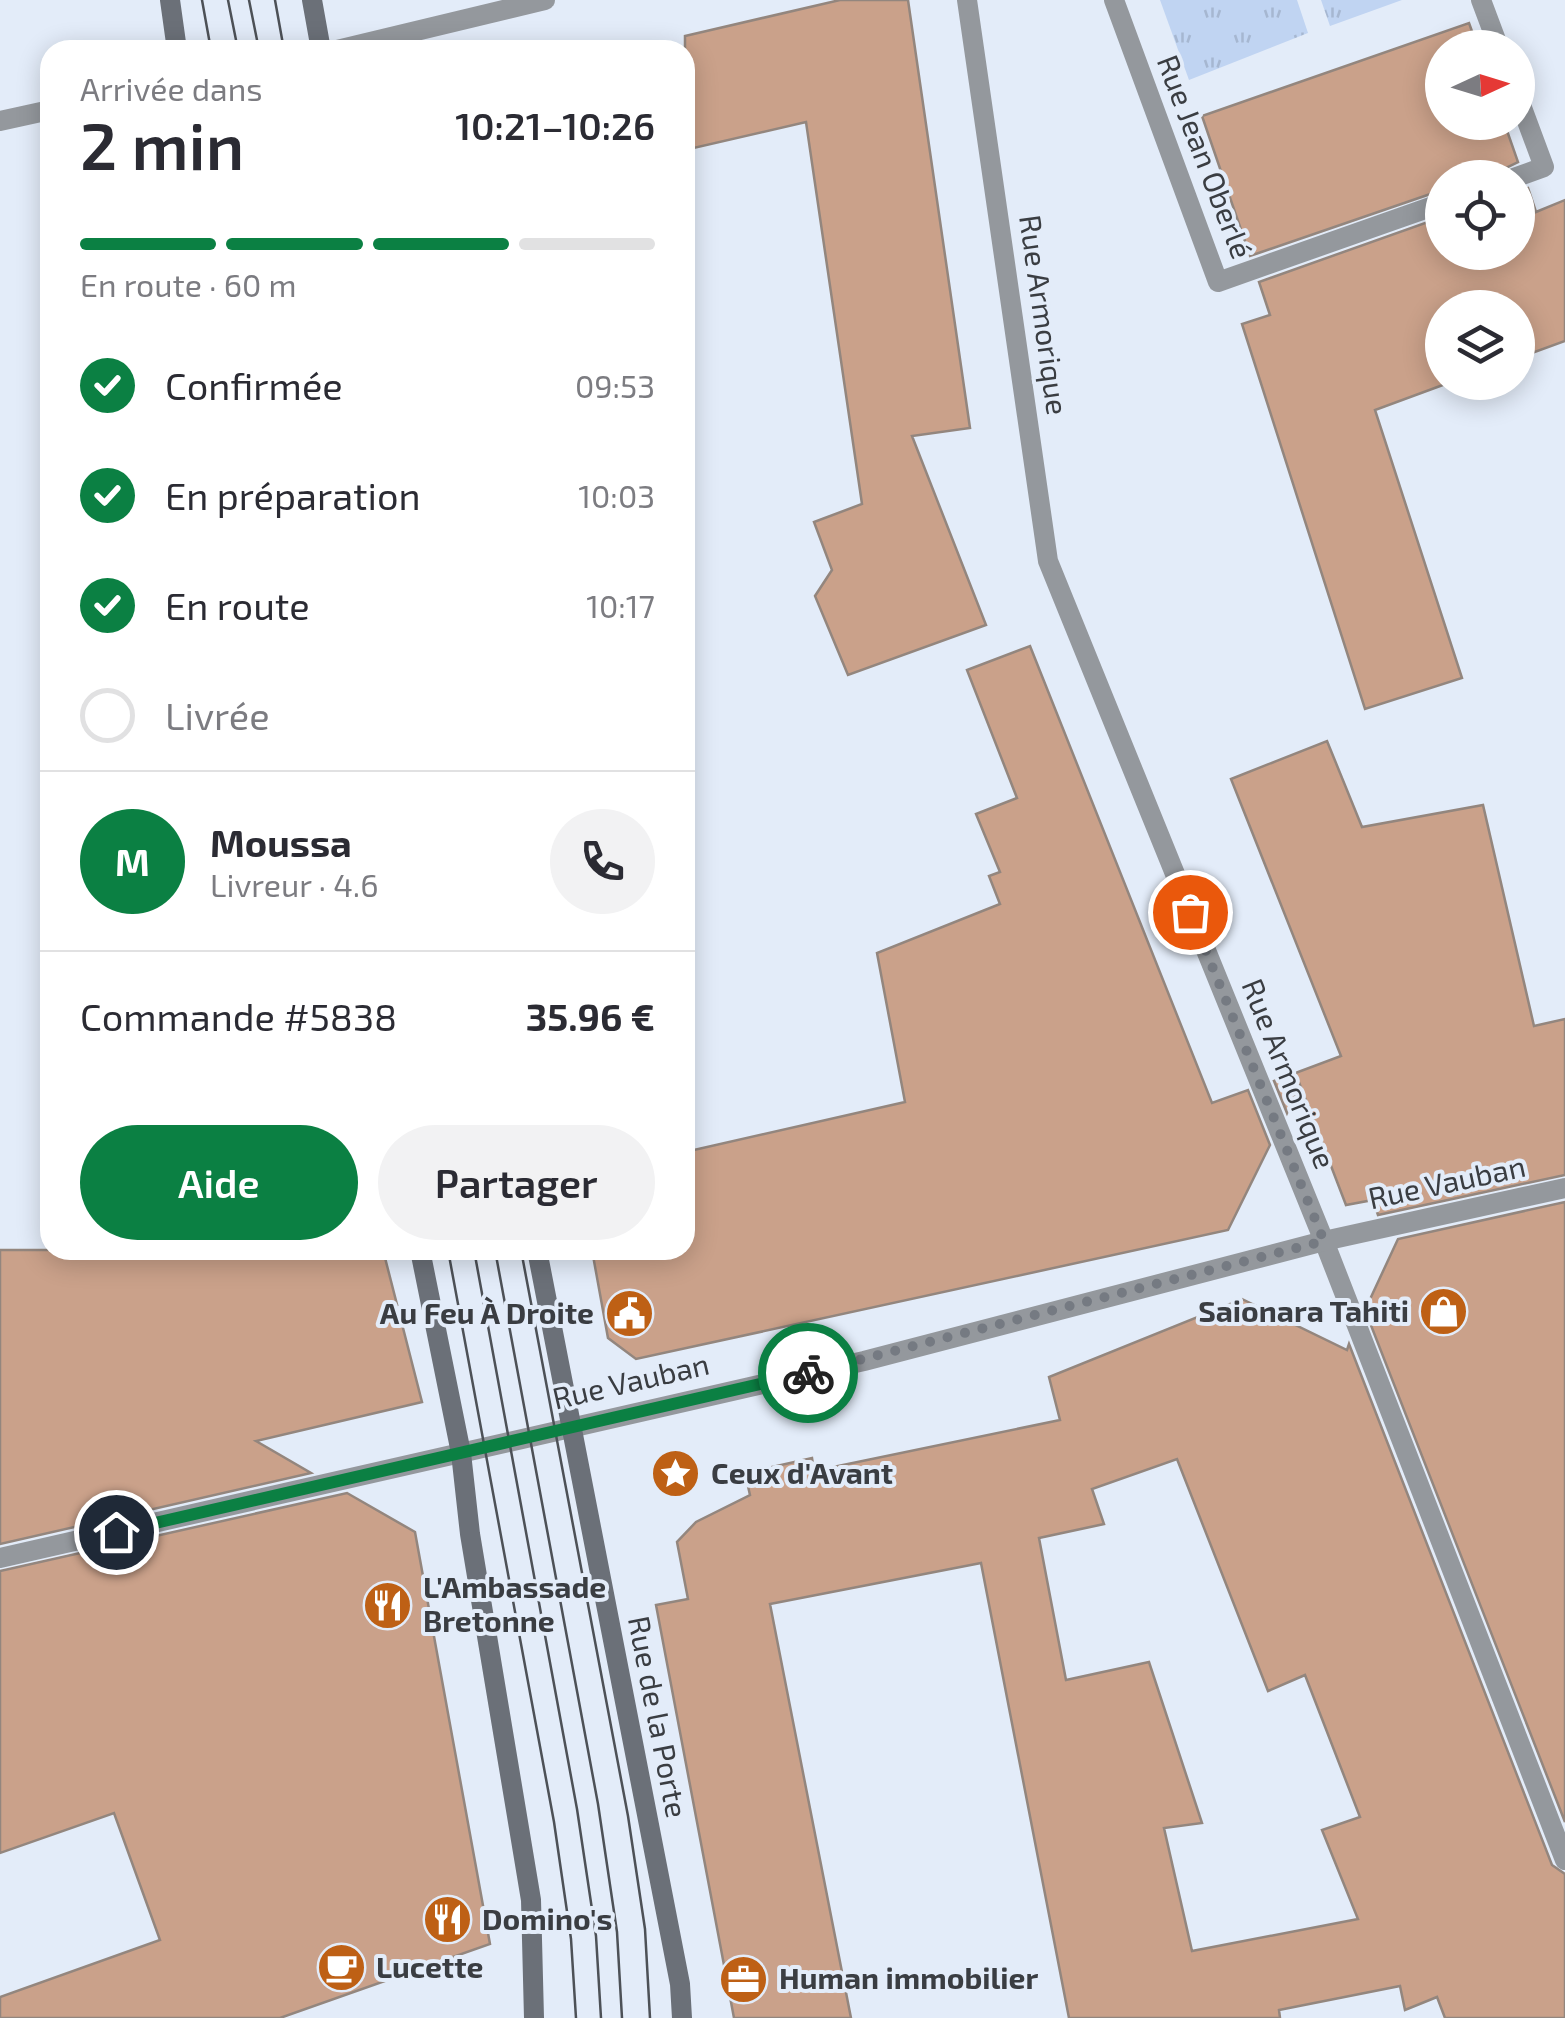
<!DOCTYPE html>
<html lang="fr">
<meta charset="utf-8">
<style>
:root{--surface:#fff;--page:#f2f2f3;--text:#2b2b33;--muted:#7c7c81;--line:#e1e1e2;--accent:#0b8043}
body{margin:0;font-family:"Exo 2",sans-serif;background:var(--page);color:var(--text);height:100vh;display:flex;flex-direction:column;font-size:38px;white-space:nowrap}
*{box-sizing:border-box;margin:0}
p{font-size:32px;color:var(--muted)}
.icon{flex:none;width:55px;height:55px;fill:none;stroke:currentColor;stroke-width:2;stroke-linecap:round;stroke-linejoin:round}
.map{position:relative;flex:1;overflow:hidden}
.panel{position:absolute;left:40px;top:40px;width:655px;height:1220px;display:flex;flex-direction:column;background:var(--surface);border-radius:30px;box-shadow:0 5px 25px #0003}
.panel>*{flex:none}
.needle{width:65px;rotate:86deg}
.tools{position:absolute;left:1425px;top:30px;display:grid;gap:20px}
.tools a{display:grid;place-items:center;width:110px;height:110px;border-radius:50%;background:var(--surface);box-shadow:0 5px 25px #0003;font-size:50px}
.pin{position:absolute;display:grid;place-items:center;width:85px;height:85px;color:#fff;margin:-42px;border:5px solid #fff;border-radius:50%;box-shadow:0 2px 10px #0007}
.courier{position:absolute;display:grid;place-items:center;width:100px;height:100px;margin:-50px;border:8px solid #0b8043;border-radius:50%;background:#fff;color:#222;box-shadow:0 2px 12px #0007}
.overview em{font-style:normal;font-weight:600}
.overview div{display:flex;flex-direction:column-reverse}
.overview{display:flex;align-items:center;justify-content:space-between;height:170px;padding:0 40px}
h1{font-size:65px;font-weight:600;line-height:75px}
.bar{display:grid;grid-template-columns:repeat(4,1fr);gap:15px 10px;align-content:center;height:120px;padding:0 40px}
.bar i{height:12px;border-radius:8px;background:var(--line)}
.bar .on{background:var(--accent)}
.bar p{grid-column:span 4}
.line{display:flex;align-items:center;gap:25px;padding:0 40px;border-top:2px solid var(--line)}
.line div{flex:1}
.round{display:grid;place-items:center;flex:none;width:105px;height:105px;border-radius:52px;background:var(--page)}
ol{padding:0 40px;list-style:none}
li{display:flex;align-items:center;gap:30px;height:110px}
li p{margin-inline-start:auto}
li .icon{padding:10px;border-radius:50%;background:var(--accent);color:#fff;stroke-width:4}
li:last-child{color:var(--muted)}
li i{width:55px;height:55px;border:5px solid var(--line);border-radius:50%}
.cta{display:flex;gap:20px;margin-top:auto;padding:20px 40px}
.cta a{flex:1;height:115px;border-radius:60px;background:var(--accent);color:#fff;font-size:40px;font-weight:600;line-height:115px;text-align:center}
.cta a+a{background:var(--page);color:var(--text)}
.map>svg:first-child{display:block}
</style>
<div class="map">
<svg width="1565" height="2018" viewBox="0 0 1565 2018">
<defs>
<pattern id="grass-tufts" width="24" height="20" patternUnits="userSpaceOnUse" patternTransform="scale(2.5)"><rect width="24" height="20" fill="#c0d4f2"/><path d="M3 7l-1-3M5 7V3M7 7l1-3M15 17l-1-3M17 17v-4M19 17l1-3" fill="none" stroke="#a6b7d1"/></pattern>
</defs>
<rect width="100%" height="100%" fill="#e3ecf9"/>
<g fill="url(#grass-tufts)">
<polygon points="1160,0 1297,0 1308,33 1189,80"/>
<polygon points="1321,0 1402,0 1330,26"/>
</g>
<g fill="#caa18a" stroke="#93867e" stroke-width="2.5" fill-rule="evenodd">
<polygon points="840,0 908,0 970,428 912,436 986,625 848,675 815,596 832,570 814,522 862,504 806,122 685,150 685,36"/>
<polygon points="1469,23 1478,48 1442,48 1442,122 1504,122 1518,162 1504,169 1500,178 1442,178 1442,190 1250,256 1202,116"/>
<polygon points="1528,188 1536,212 1565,200 1565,341 1518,358 1518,308 1442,308 1442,382 1451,382 1375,410 1462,678 1365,709 1242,324 1270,315 1259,282 1442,217 1442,252 1518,252 1518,191"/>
<polygon points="1030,646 1212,1103 1248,1090 1270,1145 1228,1230 636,1359 608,1338 592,1250 685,1250 685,1152 905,1102 877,953 1000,904 989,876 1000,872 976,814 1017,798 967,670"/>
<polygon points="1327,741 1362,827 1483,805 1534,1026 1565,1019 1565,1175 1378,1215 1373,1200 1346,1205 1300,1085 1287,1113 1274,1081 1341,1056 1231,779"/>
<polygon points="1565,1202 1565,1822 1365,1310 1398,1239"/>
<polygon points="0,1250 383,1250 422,1402 256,1441 311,1473 0,1544"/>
<path d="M1242,1299l105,51 2,-6 203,521 13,9v144h-120l-8,-21 -32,13 -5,-24 -121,24 1,8h-211l-88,-455 -211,41 81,414h-117l-78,-413 32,-6 -11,-57 19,-20 54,-27 -5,-22 67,-15 2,13 246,-51 -11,-43zM1177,1459l91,232 37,-16 55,142 -38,13 36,89 -166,32 -28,-123 38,-5 -53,-161 -83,18 -27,-142 65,-14 -12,-35z"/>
<polygon points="347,1493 415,1532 490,1944 280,2018 0,2018 0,1997 160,1940 114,1813 0,1853 0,1571"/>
</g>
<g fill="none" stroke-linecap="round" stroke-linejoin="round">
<g stroke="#94989d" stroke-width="20">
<polyline points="967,0 1048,561 1324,1241 1565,1860"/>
<polyline points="1114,0 1218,282 1442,203"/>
<polyline points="1481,0 1499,48"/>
<polyline points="0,121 50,110"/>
<polyline points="1514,178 1544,167 1518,97"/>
<polyline points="0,1558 864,1361 1324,1241 1565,1188"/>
</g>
<polyline stroke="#94989d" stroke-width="20" points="337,50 545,0"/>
<g stroke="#6b7078" stroke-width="20">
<polyline points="170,0 177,50"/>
<polyline points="312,0 321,50"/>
<polyline points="420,1250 461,1453 470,1534 531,1900 534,2018"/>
<polyline points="537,1250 680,1984 682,2018"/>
</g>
<g stroke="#4d5157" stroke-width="2.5">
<polyline points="202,0 211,50"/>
<polyline points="228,0 238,50"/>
<polyline points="249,0 259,50"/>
<polyline points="275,0 284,50"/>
<polyline points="448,1250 554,1822 571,1939 576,2018"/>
<polyline points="474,1250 577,1809 596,1936 601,2018"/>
<polyline points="495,1250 598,1804 617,1932 622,2018"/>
<polyline points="521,1250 628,1816 645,1929 650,2018"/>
</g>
</g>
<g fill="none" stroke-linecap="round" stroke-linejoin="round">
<polyline stroke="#757a82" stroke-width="10" stroke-dasharray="0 18" points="808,1373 1324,1241 1190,912"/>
<polyline stroke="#0b8043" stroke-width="12" points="116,1532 808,1373"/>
</g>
<defs>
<symbol id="shop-disc" viewBox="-11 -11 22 22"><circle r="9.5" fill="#be6015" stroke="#e3ecf9"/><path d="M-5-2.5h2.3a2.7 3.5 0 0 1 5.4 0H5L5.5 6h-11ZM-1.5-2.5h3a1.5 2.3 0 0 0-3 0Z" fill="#fff"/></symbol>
<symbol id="civic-disc" viewBox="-11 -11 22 22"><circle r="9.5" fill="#be6015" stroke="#e3ecf9"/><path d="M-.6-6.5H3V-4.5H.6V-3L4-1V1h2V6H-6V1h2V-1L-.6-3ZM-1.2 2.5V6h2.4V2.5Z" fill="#fff"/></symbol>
<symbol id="sight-disc" viewBox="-11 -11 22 22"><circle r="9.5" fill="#be6015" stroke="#e3ecf9"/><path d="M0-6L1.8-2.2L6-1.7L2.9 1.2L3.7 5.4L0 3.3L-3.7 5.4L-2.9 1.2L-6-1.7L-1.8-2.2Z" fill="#fff"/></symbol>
<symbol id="restaurant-disc" viewBox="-11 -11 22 22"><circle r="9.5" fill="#be6015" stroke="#e3ecf9"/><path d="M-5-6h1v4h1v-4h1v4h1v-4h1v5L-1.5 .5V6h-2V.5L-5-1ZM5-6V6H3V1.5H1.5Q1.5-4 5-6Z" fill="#fff"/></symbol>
<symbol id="cafe-disc" viewBox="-11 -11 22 22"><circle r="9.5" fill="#be6015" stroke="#e3ecf9"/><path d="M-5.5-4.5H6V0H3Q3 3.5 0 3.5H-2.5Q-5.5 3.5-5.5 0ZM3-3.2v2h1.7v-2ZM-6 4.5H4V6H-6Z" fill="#fff"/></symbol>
<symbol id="office-disc" viewBox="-11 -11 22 22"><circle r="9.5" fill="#be6015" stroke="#e3ecf9"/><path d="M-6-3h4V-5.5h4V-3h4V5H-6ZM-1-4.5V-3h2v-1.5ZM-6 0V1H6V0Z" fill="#fff"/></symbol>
</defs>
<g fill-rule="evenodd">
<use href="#shop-disc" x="1416" y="1284" width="55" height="55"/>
<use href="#civic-disc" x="602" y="1286" width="55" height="55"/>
<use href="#sight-disc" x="648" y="1446" width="55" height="55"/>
<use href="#restaurant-disc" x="360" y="1578" width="55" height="55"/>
<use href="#restaurant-disc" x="420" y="1892" width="55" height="55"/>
<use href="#cafe-disc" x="314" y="1940" width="55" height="55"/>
<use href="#office-disc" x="716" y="1952" width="55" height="55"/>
</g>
<g text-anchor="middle" stroke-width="8" stroke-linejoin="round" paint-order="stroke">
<g font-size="30" fill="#3a3d42" stroke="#e3ecf9">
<text transform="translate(1204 157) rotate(69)" y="10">Rue Jean Oberlé</text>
<text transform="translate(1043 315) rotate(82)" y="10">Rue Armorique</text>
<text transform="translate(1288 1074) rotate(68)" y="10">Rue Armorique</text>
<text transform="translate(1447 1183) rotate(-12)" y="10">Rue Vauban</text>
<text transform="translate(631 1382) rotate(-13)" y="10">Rue Vauban</text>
<text transform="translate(657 1717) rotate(79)" y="10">Rue de la Porte</text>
</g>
<g font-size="30" font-weight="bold" fill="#3a3d42" stroke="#e3ecf9" text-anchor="start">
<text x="1409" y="1322" text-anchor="end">Saionara Tahiti</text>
<text x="594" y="1324" text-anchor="end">Au Feu À Droite</text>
<text x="711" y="1484">Ceux d'Avant</text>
<text x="423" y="1598">L'Ambassade<tspan x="423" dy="34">Bretonne</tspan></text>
<text x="482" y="1930">Domino's</text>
<text x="376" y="1978">Lucette</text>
<text x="779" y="1989">Human immobilier</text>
</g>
</g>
</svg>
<div class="tools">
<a><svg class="needle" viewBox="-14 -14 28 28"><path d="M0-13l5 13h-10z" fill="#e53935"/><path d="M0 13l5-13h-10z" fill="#7c7c81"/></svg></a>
<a><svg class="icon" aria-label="locate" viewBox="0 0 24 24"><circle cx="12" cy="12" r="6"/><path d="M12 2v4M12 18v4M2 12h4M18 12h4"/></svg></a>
<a><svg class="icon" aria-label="layers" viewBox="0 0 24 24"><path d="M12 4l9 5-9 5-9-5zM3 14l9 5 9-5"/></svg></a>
</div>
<div class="pin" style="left:1190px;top:912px;background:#ea580c"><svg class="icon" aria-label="bag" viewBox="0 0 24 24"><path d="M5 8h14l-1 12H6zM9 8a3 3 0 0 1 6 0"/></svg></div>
<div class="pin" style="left:116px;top:1532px;background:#1f2937"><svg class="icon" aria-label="home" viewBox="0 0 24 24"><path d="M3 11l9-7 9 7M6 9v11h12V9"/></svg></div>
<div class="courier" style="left:808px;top:1373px"><svg class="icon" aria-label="bike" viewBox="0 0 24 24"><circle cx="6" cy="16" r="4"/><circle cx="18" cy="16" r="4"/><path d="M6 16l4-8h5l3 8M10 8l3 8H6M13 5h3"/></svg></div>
<section class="panel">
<div class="overview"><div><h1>2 min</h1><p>Arrivée dans</p></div><em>10:21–10:26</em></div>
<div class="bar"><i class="on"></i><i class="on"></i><i class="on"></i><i></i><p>En route · 60 m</p></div>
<ol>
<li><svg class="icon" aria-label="check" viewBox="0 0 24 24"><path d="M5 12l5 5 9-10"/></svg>Confirmée<p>09:53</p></li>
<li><svg class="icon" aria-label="check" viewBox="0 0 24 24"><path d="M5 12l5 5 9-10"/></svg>En préparation<p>10:03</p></li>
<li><svg class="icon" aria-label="check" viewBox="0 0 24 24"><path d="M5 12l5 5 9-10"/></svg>En route<p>10:17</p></li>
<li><i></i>Livrée</li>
</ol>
<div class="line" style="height:180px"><b class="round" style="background:var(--accent);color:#fff">M</b><div><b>Moussa</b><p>Livreur · 4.6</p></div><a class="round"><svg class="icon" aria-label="phone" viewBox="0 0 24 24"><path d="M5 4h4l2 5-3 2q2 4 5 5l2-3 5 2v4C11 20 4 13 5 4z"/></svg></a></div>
<div class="line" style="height:130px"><div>Commande #5838</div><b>35.96 €</b></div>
<div class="cta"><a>Aide</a><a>Partager</a></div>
</section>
</div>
